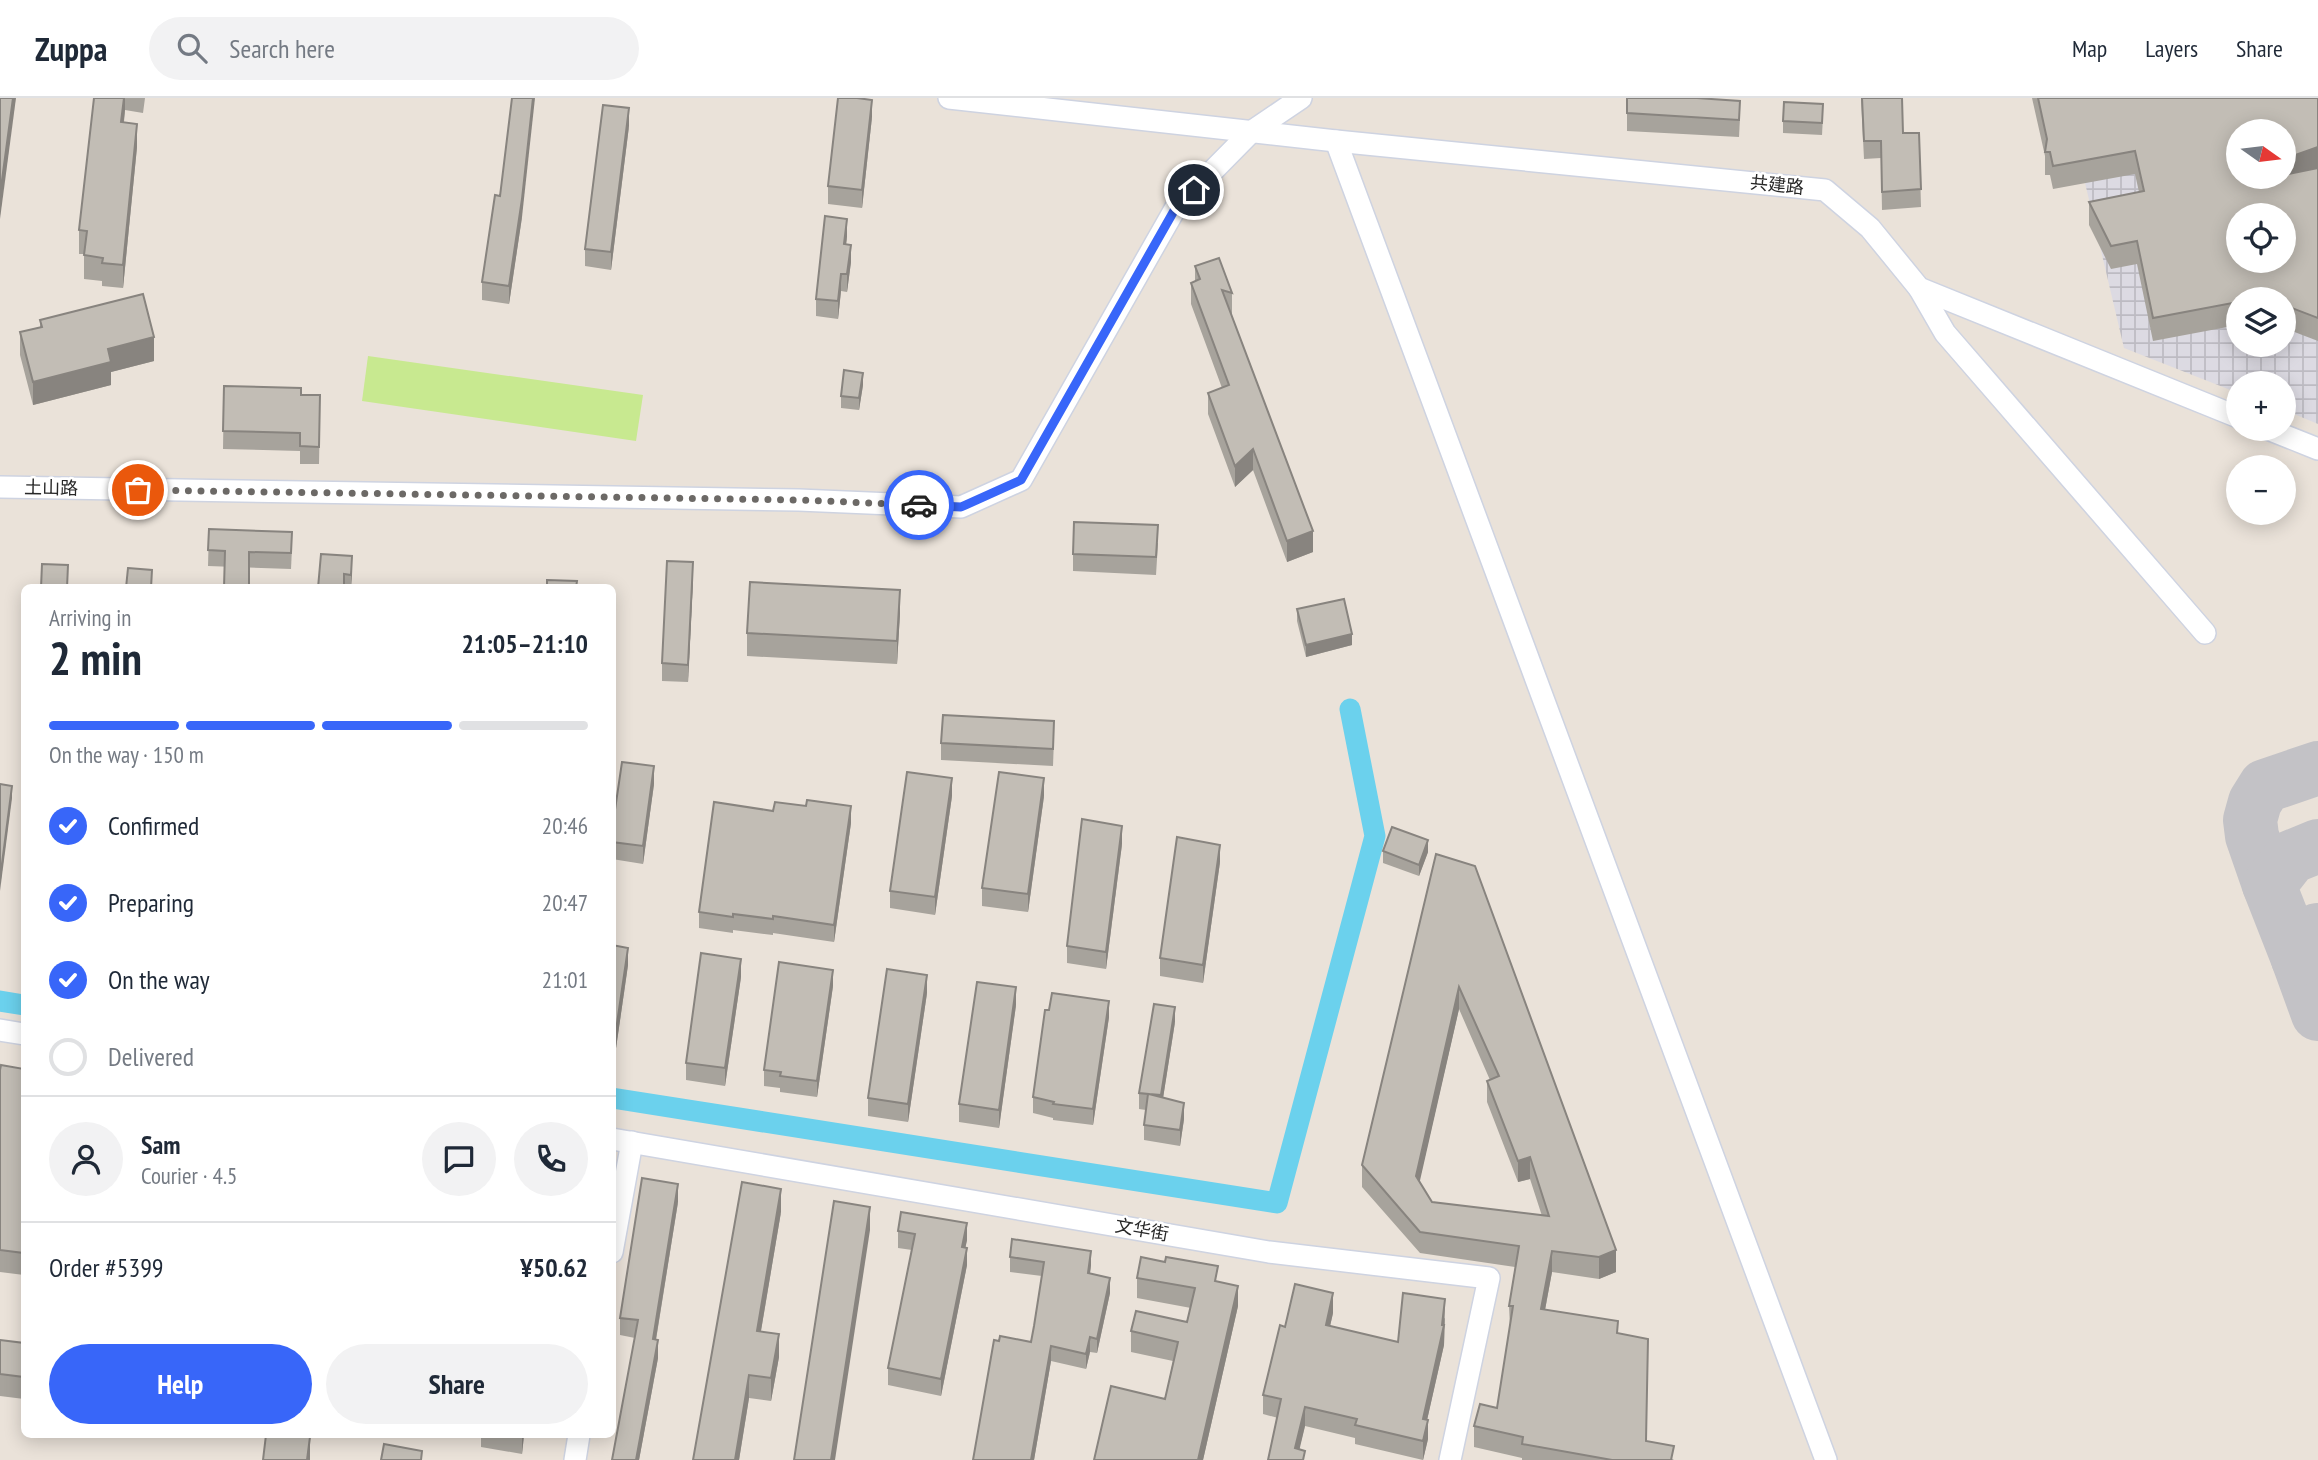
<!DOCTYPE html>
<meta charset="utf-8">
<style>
:root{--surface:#fff;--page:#f2f2f3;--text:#1f2937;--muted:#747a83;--line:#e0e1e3;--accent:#3866f9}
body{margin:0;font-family:"PT Sans Narrow","Noto Sans SC",sans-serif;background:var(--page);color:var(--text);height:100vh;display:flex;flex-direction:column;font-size:26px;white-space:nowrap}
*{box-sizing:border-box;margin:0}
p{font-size:23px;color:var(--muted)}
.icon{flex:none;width:38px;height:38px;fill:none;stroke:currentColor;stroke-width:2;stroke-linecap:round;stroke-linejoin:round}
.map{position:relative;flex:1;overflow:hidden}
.details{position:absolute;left:21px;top:486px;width:595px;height:854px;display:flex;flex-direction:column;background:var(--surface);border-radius:10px;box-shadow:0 4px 18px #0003}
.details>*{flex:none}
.needle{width:46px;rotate:104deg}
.fabs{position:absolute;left:2226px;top:21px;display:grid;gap:14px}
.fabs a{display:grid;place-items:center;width:70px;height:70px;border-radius:50%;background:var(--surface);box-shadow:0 4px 18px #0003;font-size:35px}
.pin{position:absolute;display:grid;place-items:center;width:60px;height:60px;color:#fff;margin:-30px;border:4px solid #fff;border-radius:50%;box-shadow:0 2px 7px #0007}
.courier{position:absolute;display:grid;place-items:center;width:70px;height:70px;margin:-35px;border:5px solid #3866f9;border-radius:50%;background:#fff;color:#222;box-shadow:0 2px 9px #0007}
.summary em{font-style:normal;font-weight:600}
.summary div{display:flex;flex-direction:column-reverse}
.summary{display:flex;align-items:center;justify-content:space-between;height:119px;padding:0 28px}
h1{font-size:46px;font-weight:600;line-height:52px}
.bar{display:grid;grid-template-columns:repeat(4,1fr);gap:10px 7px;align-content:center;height:84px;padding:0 28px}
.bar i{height:9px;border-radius:5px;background:var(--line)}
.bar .on{background:var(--accent)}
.bar p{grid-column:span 4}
.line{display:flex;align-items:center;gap:18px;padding:0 28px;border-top:2px solid var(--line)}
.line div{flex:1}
.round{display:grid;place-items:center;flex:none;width:74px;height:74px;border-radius:37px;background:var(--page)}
ol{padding:0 28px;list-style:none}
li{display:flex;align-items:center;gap:21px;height:77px}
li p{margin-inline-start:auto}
li .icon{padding:7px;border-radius:50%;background:var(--accent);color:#fff;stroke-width:4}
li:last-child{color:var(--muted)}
li i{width:38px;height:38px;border:4px solid var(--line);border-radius:50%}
.cta{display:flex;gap:14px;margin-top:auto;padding:14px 28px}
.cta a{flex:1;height:80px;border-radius:42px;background:var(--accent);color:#fff;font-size:28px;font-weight:600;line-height:80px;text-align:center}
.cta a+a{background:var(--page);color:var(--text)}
header{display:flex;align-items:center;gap:42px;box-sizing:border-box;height:98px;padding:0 35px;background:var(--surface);border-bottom:2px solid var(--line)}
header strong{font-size:33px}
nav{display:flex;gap:38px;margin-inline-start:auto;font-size:24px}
.search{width:490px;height:63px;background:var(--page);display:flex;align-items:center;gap:18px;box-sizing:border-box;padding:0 24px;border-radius:38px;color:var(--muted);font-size:26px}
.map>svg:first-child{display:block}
</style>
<header>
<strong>Zuppa</strong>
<div class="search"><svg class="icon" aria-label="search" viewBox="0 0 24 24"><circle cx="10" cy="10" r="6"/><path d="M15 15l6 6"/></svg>Search here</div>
<nav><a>Map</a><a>Layers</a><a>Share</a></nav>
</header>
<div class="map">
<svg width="2318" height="1362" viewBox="0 0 2318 1362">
<defs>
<pattern id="industrial-grid" width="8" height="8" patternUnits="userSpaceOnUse" patternTransform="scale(1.75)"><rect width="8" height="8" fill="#dcdae2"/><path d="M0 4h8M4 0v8" fill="none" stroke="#bdbbc2"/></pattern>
</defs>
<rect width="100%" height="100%" fill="#eae2d9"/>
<path fill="url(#industrial-grid)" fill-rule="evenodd" d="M2065,0h253v326l-34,-14v-27h-46v10l-114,-45zM2238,33h46v46h-46zM2238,117h46v46h-46zM2238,201h46v46h-46z"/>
<polygon fill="#c8e990" points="368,258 643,297 636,343 362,303"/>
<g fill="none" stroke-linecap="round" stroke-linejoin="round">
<g stroke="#6bd1ed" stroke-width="21">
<polyline points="0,903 24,907"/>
<polyline points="612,1000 1277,1105 1375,738 1350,611"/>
</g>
<g stroke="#c3c2c6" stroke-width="54">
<polyline points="2269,787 2252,738 2250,722 2255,704 2265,688 2318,670"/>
<polyline points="2317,832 2304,848 2298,861 2318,916"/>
<polyline points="2298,861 2269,787 2291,759 2318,748"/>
</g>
<defs>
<g id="minor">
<polyline points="949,0 1336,43 1825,92 1870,130 1919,190 2238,319"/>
<polyline points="1336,43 1826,1362"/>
<polyline points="1919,190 1945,235 2205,535"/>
<polyline points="2268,331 2318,351"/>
<polyline points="0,389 799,402 961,409 1021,382 1175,111 1251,34 1301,0"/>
<polyline points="0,932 24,936"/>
<polyline points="612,1041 1269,1154 1489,1180 1450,1362"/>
<polyline points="612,1154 632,1044"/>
<polyline points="575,1362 579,1337"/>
</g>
</defs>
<use href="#minor" stroke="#ced3e1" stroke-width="24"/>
<use href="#minor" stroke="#fff" stroke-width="21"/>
</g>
<g fill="#a7a39c" fill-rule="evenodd">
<polygon points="94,0 145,0 143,15 125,12 124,24 137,49 123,190 102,188 102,183 84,181 84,156 79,156 79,132"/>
<polygon points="1861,0 1902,0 1903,35 1919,35 1921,109 1882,112 1881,60 1864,61"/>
<polygon points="2032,0 2318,0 2318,243 2284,230 2284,201 2238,201 2238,227 2153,243 2137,166 2111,171 2089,127 2089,104 2139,94 2135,76 2053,91 2050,77 2045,77 2045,58"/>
<polygon points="1627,15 1740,20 1739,39 1627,33"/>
<polygon points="1823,18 1822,37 1783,35 1783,23"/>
<polygon points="872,19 862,110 828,106 828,88"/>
<polygon points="629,28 611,172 585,168 585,151"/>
<polygon points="522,119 509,206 482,202 482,184"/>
<polygon points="847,139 846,146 851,164 847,194 841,193 838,221 816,218 816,201"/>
<polygon points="1195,168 1232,195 1232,216 1231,215 1313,454 1287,464 1253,372 1235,389 1208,316 1208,295 1222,290 1191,206 1191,185 1195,183"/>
<polygon points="40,222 154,263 111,274 111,287 33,307 20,257 20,234 40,229"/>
<polygon points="863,287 859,312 841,310 841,298"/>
<polygon points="224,288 301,297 320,315 319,366 300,366 300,353 223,351"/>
<polygon points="209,431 292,450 291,471 208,468"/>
<polygon points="1158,445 1156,477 1073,473 1073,456"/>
<polygon points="321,456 352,475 351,490 318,490"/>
<polygon points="693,482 688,584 662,583 662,565"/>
<polygon points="1297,511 1352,547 1306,559 1297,523"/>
<polygon points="900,515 897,566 747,558 747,535"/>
<polygon points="1054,641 1053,668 941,662 941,645"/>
<polygon points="654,686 643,766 612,761 612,732"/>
<polygon points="952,698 935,817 890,810 890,793"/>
<polygon points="1044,698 1028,814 982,808 982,790"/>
<polygon points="851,725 834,844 773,835 773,837 733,832 733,835 699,830 699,814"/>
<polygon points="1122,746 1106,871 1067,865 1067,848"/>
<polygon points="1383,753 1428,754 1419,778 1383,765"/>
<path d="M1436,756l180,418 -17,7 -47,-7 -7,38 73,23 28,108 28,19h-152v-2l-48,-11v-21l23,-18 13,-81 -1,-21 6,-39 -95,-14 -58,-66v-22zM1459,911l31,71 -3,1v21l31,80 12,-3 12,37 -110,-14 -13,-20z"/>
<polygon points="1220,764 1203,885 1160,878 1160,860"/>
<polygon points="612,847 628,867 614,964 612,964"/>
<polygon points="741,879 725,988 686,982 686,965"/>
<polygon points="833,888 817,999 780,994 780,990 764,988 764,972"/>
<polygon points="927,895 908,1024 868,1018 868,1000"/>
<polygon points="1016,907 999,1030 959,1024 959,1006"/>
<polygon points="1049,912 1109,919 1093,1027 1053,1022 1053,1020 1033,1015 1033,999"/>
<polygon points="1175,924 1163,1000 1184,1021 1180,1048 1144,1042 1144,1027 1146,1012 1139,1011 1139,995"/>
<polygon points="24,971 24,1177 0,1174 0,972"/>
<polygon points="678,1104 656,1242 658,1260 639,1362 612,1362 635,1240 620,1237 620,1220"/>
<polygon points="781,1114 761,1233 779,1259 771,1303 749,1300 739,1362 693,1362"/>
<polygon points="898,1133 967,1142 965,1150 967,1167 941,1298 888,1287 888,1270 912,1152 898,1150"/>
<polygon points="1010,1159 1091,1167 1090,1176 1110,1195 1097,1255 1090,1254 1086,1271 1051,1263 1034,1362 973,1362 1031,1244 1034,1228 1042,1178 1010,1174"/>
<polygon points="1137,1180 1218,1183 1238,1208 1203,1362 1094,1362 1165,1301 1173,1263 1131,1254 1131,1233 1187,1224 1191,1210 1137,1200"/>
<polygon points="1333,1215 1330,1228 1398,1244 1445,1220 1444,1247 1427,1322 1428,1341 1423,1362 1355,1346 1355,1340 1305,1328 1299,1351 1305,1362 1278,1320 1263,1316 1263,1297 1285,1229"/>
<polygon points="0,1242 24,1245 24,1301 0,1298"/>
<polygon points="481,1337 524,1337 522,1356 481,1349"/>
</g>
<g fill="#88847f">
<polygon points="13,0 16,0 0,121 0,97"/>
<polygon points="124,0 125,0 125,12 121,47 121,24"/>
<polygon points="533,0 535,0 522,119 509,206 509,188"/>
<polygon points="872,2 872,19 862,110 862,92"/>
<polygon points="629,10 629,28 611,172 611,154"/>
<polygon points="137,26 137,49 123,190 123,167"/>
<polygon points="2318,49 2318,72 2284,79 2284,61"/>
<polygon points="847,121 847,139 844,163 844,146"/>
<polygon points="851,147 851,164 847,194 847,176"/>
<polygon points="841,176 841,193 838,221 838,203"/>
<polygon points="154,239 154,263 111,274 111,287 33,307 33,284 108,251"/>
<polygon points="863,275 863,287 859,312 859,300"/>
<polygon points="1253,351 1253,372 1235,389 1235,368"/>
<polygon points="1313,433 1313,454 1287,464 1287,443"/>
<polygon points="352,458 352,475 351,490 351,477"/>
<polygon points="693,464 693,482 688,584 688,567"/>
<polygon points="900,492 900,515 897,566 897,543"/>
<polygon points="1352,536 1352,547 1306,559 1306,547"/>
<polygon points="654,668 654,686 643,766 643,748"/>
<polygon points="952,680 952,698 935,817 935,799"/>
<polygon points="1044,680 1044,698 1028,814 1028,796"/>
<polygon points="12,688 12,700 0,793 0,781"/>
<polygon points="851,708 851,725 834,844 834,827"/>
<polygon points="1122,728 1122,746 1106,871 1106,854"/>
<polygon points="1428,742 1428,754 1419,778 1419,767"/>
<polygon points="1220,747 1220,764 1203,885 1203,867"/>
<polygon points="628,850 628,867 614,964 614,946"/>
<polygon points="741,861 741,879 725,988 725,970"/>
<polygon points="833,872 833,888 817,999 817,983"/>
<polygon points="927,877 927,895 908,1024 908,1006"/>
<polygon points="1016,889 1016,907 999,1030 999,1012"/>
<polygon points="1459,889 1459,911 1416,1100 1416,1078"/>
<polygon points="1109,903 1109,919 1093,1027 1093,1011"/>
<polygon points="1175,909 1175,924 1161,1013 1161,997"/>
<polygon points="1184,1005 1184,1021 1180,1048 1180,1032"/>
<polygon points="1530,1059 1530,1081 1518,1084 1518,1063"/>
<polygon points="678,1086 678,1104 653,1259 653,1241"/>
<polygon points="781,1091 781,1114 757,1256 757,1233"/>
<polygon points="870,1109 870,1132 835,1362 831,1362"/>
<polygon points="967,1125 967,1142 962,1166 962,1149"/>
<polygon points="967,1150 967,1167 941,1298 941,1281"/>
<polygon points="1616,1152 1616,1174 1599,1181 1599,1159"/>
<polygon points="1091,1153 1091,1167 1088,1190 1088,1175"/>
<polygon points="1552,1153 1552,1174 1541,1233 1541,1211"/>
<polygon points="1110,1180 1110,1195 1097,1255 1097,1241"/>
<polygon points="1238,1188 1238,1208 1203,1362 1198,1362"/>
<polygon points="1333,1195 1333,1215 1326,1246 1326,1227"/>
<polygon points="1445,1201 1444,1247 1423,1340 1423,1321 1442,1227"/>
<polygon points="779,1236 779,1259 771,1303 771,1280"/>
<polygon points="1090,1239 1090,1254 1086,1271 1086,1256"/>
<polygon points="658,1242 658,1260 639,1362 636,1362"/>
<polygon points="1051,1248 1051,1263 1034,1362 1031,1362"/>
<polygon points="749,1277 749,1300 739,1362 735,1362"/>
<polygon points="1305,1309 1305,1328 1297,1362 1295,1350"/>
<polygon points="1428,1322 1428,1341 1423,1362 1423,1343"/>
<polygon points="522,1337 524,1337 522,1356"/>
<polygon points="310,1339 310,1362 307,1362"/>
</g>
<g fill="#c2bdb5" stroke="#88847f" stroke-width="2" fill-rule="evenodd">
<polygon points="0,0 13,0 0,97"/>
<polygon points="94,0 124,0 121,24 137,26 123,167 102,165 103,160 84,157 87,133 79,132"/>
<polygon points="512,0 533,0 522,101 509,188 482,184 495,97 500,98"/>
<polygon points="838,0 857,0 872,2 862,92 828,88"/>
<polygon points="1627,0 1697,0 1740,3 1739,22 1627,15"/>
<polygon points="1862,0 1902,0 1903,35 1919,35 1921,91 1882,94 1881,43 1864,43"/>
<path d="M2038,0h280v49l-34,12v-28h-46v46h46v-3v1l34,-7v150l-34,-13v-6h-16l-6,-2 -11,2h-13v3l-85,16 -16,-77 -26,5 -22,-44 55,-11 -9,-40 -82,15 -3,-14h-5l2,-13zM2238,117h46v46h-46z"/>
<polygon points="1784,4 1823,6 1822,25 1783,23"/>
<polygon points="603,7 629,10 611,154 585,151"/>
<polygon points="825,118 847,121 844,146 851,147 847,176 841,176 838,203 816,201"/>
<polygon points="1219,160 1232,195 1222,192 1313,433 1287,443 1253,351 1235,368 1208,295 1229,287 1191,185 1200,181 1195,168"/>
<polygon points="143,196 154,239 108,251 111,264 33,284 20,234 42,229 40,222"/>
<polygon points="844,272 863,275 859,300 841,298"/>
<polygon points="224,288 301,290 301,297 320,297 319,349 300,348 300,335 223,333"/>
<polygon points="1074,424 1158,427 1156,459 1073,456"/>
<polygon points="209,431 292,434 291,455 249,454 249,490 224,490 225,453 208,452"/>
<polygon points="321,456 352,458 351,477 344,476 344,490 318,490"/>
<polygon points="667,463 693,464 688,567 662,565"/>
<polygon points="42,466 68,467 67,490 41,490"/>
<polygon points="128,470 152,472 151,490 126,490"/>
<polygon points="547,482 577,483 576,490 547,490"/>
<polygon points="750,484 900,492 897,543 747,535"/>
<polygon points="1344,501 1352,536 1306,547 1297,511"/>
<polygon points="943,617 1054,623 1053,651 941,645"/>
<polygon points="622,664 654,668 643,748 612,744 612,732"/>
<polygon points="907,674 952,680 935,799 890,793"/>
<polygon points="999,674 1044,680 1028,796 982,790"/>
<polygon points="0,686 12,688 0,781"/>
<polygon points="807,702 851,708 834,827 773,818 773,821 733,816 733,819 699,814 714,704 773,713 775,704 806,708"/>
<polygon points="1082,721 1122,728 1106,854 1067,848"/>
<polygon points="1392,729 1428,742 1419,767 1383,753"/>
<polygon points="1177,739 1220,747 1203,867 1160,860"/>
<path d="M1436,756l39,12 141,384 -17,7 -47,-6 -11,58 77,12 -1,12 31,6 -2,102 28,5 -3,14h-59l-90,-16 1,-7 -49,-11 6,-22 17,4 16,-102h-4l10,-60 -99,-14 -58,-67zM1459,889l40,89 -12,5 31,80 12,-4 19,59 -117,-14 -16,-26z"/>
<polygon points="612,847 628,850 614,946 612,946"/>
<polygon points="701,855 741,861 725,970 686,965"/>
<polygon points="779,864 833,872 817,983 780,978 781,974 764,972"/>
<polygon points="887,871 927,877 908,1006 868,1000"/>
<polygon points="977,884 1016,889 999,1012 959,1006"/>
<polygon points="1052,895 1109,903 1093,1011 1053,1006 1054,1004 1033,999 1045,912 1049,912"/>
<polygon points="1154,906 1175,909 1161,997 1149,996 1184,1005 1180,1032 1144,1027 1148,996 1139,995"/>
<polygon points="1,967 24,971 24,1155 0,1152 0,972"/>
<polygon points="642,1080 678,1086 653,1241 658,1242 636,1362 612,1362 638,1222 620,1220"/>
<polygon points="742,1084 781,1091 757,1233 779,1236 771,1280 749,1277 735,1362 693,1362"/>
<polygon points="834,1103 870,1109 831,1362 794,1362"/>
<polygon points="901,1114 967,1125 962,1149 967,1150 941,1281 888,1270 915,1136 898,1133"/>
<polygon points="1012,1141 1091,1153 1088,1175 1110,1180 1097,1241 1090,1239 1086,1256 1051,1248 1031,1362 973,1362 994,1242 999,1243 1000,1238 1031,1244 1034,1228 1044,1164 1010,1159"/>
<polygon points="1141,1159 1165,1164 1166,1159 1218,1168 1215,1183 1238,1188 1198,1362 1094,1362 1111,1288 1165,1301 1178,1244 1131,1233 1136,1213 1187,1224 1195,1190 1137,1180"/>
<polygon points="1295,1186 1333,1195 1326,1227 1398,1244 1403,1195 1445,1201 1442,1227 1444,1227 1423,1321 1428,1322 1423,1343 1355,1327 1357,1321 1305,1309 1295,1350 1305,1353 1303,1362 1268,1362 1281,1301 1263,1297 1280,1227 1285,1229"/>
<polygon points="0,1242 24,1245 24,1279 0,1276"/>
<polygon points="266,1337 295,1337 310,1339 307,1362 263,1362"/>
<polygon points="384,1346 422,1353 421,1362 381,1362"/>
</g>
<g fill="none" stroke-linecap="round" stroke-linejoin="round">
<polyline stroke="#6c6966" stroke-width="7" stroke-dasharray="0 12.6" points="138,392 799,402 919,407"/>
<polyline stroke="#3866f9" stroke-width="9" points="919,407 961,409 1021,382 1175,111 1194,92"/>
</g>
<g text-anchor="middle" stroke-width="5" stroke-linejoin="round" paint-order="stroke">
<g font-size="18" fill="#282828" stroke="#fff">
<text transform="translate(1777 87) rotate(6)" y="6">共建路</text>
<text transform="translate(51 390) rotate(1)" y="6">土山路</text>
<text transform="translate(1142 1132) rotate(10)" y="6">文华街</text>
</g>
</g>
</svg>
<div class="fabs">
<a><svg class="needle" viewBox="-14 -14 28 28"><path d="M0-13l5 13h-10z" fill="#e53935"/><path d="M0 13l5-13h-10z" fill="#747a83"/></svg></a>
<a><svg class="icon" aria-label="locate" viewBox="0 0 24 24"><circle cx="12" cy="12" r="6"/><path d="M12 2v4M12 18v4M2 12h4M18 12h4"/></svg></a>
<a><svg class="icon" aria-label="layers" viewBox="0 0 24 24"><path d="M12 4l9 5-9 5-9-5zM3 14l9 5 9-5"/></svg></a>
<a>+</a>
<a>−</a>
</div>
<div class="pin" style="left:138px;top:392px;background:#ea580c"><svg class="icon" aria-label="bag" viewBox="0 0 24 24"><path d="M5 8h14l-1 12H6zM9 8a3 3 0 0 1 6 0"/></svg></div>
<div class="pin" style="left:1194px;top:92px;background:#1f2937"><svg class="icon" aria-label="home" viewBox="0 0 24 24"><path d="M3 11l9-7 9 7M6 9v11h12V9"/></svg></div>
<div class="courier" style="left:919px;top:407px"><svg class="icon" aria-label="car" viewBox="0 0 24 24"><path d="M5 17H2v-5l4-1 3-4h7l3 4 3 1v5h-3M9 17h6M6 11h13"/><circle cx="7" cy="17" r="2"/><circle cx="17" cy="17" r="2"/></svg></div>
<section class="details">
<div class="summary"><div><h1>2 min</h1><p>Arriving in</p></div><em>21:05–21:10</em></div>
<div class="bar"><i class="on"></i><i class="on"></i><i class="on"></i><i></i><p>On the way · 150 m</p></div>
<ol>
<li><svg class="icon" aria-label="check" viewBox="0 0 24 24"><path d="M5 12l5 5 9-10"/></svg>Confirmed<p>20:46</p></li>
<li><svg class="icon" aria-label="check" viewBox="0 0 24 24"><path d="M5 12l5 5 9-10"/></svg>Preparing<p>20:47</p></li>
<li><svg class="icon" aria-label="check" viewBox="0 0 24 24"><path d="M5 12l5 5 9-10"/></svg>On the way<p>21:01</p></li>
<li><i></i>Delivered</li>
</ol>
<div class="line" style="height:126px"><a class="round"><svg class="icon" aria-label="person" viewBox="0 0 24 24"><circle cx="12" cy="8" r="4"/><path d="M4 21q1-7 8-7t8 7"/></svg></a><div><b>Sam</b><p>Courier · 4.5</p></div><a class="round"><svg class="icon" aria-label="chat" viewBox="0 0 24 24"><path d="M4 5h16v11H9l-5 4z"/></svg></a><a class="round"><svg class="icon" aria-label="phone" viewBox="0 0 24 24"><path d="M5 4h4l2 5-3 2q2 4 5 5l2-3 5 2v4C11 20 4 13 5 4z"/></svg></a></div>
<div class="line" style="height:91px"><div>Order #5399</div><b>¥50.62</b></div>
<div class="cta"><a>Help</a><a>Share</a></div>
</section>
</div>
